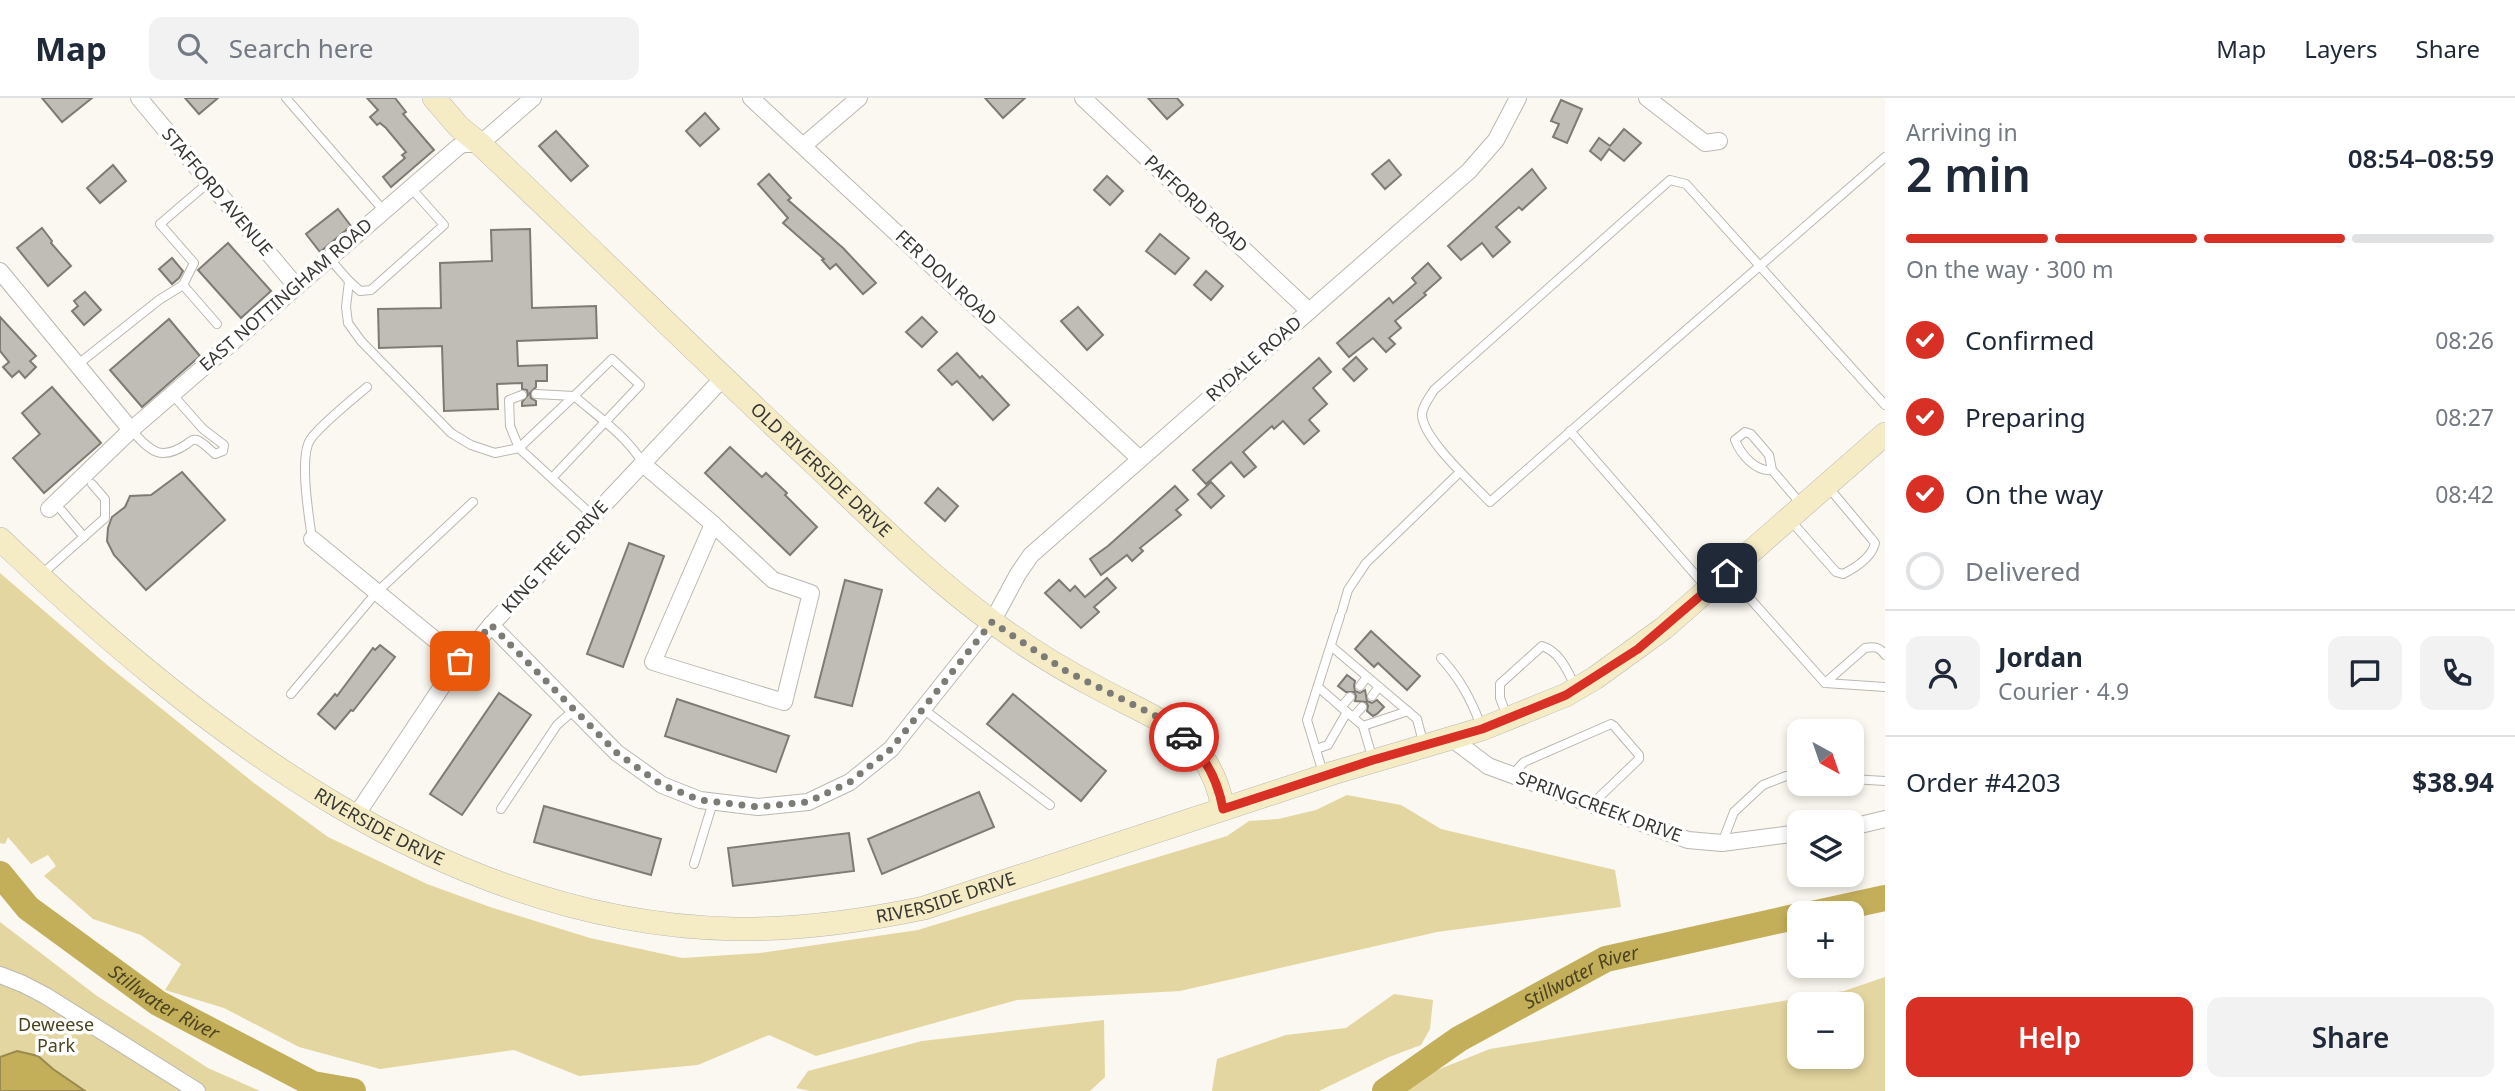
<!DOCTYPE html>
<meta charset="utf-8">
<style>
:root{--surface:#fff;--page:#f2f2f3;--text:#1f2937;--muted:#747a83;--line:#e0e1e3;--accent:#d93025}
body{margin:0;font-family:"Noto Sans",sans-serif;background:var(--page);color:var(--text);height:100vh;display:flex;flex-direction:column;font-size:26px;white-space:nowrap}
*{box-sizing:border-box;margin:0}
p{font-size:23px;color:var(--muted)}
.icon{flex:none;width:38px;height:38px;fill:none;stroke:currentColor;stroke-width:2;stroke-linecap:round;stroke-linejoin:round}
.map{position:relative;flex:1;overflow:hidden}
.details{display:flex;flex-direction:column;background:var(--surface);width:630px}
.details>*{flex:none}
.needle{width:46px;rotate:140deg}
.tools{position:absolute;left:1787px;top:621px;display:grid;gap:14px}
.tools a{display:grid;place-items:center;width:77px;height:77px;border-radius:14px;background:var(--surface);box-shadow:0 4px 10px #0003;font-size:35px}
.pin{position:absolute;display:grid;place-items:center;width:60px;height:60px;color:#fff;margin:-30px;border-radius:14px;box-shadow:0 4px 10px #0006}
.courier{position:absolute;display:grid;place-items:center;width:70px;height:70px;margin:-35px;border:5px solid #d93025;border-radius:50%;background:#fff;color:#222;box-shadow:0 2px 9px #0007}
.summary em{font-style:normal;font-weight:600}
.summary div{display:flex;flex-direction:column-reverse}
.summary{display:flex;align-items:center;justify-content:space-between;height:119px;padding:0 21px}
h1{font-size:46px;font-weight:600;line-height:52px}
.bar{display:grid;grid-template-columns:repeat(4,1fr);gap:10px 7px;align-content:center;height:84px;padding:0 21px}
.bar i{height:9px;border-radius:5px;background:var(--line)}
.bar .on{background:var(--accent)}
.bar p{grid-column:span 4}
.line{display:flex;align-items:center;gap:18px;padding:0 21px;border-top:2px solid var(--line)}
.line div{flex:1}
.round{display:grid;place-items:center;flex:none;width:74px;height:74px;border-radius:14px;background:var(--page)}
ol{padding:0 21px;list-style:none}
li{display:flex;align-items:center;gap:21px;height:77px}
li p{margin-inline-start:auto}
li .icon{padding:7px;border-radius:50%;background:var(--accent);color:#fff;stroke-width:4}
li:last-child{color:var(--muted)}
li i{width:38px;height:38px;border:4px solid var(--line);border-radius:50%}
.primary-button{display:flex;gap:14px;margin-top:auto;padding:14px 21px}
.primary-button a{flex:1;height:80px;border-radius:14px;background:var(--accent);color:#fff;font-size:28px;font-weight:600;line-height:80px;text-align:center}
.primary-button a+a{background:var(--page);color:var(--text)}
header{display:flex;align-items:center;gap:42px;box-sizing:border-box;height:98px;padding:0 35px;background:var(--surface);border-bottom:2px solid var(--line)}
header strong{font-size:33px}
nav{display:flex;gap:38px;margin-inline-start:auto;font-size:24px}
.search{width:490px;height:63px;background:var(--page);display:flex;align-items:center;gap:18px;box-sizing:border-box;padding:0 24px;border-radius:14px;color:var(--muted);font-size:26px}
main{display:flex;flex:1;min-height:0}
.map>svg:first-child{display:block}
</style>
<header>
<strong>Map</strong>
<div class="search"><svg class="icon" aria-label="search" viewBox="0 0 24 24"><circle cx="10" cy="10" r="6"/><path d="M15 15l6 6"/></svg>Search here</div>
<nav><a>Map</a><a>Layers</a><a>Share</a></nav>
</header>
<main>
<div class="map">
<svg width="1885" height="993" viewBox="0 0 1885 993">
<rect width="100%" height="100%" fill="#faf8f0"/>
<g fill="#e3d6a0" fill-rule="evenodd">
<polygon points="0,475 106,566 254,685 328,739 427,786 490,809 590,840 682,860 760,855 918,832 1227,738 1249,723 1278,721 1316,712 1347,697 1401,707 1441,731 1615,772 1621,809 1437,834 1180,893 1017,902 816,958 769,937 698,967 579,978 514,952 380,971 299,949 224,910 165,892 181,866 141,837 93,821 44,778 56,768 48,757 31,766 8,739 5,746 0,745"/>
<polygon points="0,824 97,898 208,970 260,993 0,993"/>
<path d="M1885,879v114h-479l21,-17 63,-25 354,-58zM1799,906h53v53h-53z"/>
<polygon points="1394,896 1433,902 1430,931 1421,947 1389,959 1319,993 1212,993 1217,961 1286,937 1346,930"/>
<polygon points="1104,922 1105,979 1090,993 810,993 796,990 808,973 922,943"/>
</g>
<polygon fill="#c3ae5a" stroke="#998a4f" stroke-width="2" points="17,953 38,958 53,971 85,993 0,993 0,959"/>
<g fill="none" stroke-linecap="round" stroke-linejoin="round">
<g stroke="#c3ae5a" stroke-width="26">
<path id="s1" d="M0,776l28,34 130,95 155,81 40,7"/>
<polyline points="1812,816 1885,800"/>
<path id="s2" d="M1385,993l74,-52 147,-80 193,-43"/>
</g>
</g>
<g fill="#bfbdb5" stroke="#7d7b74" stroke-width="2">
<polygon points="42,0 92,0 62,24"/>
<polygon points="185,0 218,0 199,16"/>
<polygon points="367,0 395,0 406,14 403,16 434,52 391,89 383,79 405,60 402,57 406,54 386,30 380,25 377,27 370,19 378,12"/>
<polygon points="985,0 1025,0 1003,20"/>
<polygon points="1148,0 1177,0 1183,7 1167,21"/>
<polygon points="1561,2 1582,11 1567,45 1553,39 1559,26 1551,23"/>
<polygon points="705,15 719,31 700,48 686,33"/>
<polygon points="1624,31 1641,45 1624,63 1609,51 1601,62 1590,53 1599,40 1610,48"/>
<polygon points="556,33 588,68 571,83 539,48"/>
<polygon points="1389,62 1401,77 1385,91 1372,76"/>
<polygon points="113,67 126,83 100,105 87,90"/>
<polygon points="1532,71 1546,90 1522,112 1519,109 1496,129 1510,144 1493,159 1482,145 1461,162 1448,148"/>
<polygon points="769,76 791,100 788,102 843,150 876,185 863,196 836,166 830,171 822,162 824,161 783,125 788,120 758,86"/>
<polygon points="1107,78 1123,93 1110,107 1094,92"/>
<polygon points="338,111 351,128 320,154 306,136"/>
<polygon points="42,130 52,143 51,145 71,168 48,188 17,150"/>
<polygon points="530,131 532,210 596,208 597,240 517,243 518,268 547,267 547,283 536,283 536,289 530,295 531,300 536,303 536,307 522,308 522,304 528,297 527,292 522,291 522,285 497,286 498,311 444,313 442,248 379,250 378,211 441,210 440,165 492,163 491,132"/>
<polygon points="1160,136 1189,160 1175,176 1146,153"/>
<polygon points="228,145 271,193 241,220 198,172"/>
<polygon points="172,160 183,173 179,180 172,186 159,171"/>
<polygon points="1428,165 1441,180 1424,195 1426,197 1395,223 1401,230 1389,240 1395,246 1386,254 1373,240 1349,259 1337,245 1389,200 1393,205 1416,185 1412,180"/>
<polygon points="1206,173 1223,188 1211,202 1194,187"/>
<polygon points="85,194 101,212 84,227 72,213 78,208 74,203"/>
<polygon points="1078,209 1103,237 1087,252 1061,223"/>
<polygon points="0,219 36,258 30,263 36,269 25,280 19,273 12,279 3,269 9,264 0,253"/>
<polygon points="922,219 937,234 922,249 906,234"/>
<polygon points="169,221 200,258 142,309 110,272"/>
<polygon points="957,255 980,280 982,278 1009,307 993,322 957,283 952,287 938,272"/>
<polygon points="1356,259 1367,271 1354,283 1343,271"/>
<polygon points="1319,260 1331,274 1313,290 1327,306 1309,322 1319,333 1304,346 1283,323 1274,331 1272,328 1243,354 1256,369 1244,379 1231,364 1206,386 1193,372"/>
<polygon points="52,289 101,345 44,395 13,360 40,336 22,315"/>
<polygon points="730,349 762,379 766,375 787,395 785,397 817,429 790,457 705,375"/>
<polygon points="182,374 225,422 146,492 114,457 107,443 108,430 112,419 125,409 130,398 151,397"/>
<polygon points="1211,384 1224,398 1211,410 1198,396"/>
<polygon points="1175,388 1188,402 1176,412 1181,417 1140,450 1143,453 1132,463 1127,457 1101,477 1090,461 1108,448"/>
<polygon points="938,390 958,408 945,423 925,405"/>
<polygon points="629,445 664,458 623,569 587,556"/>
<polygon points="1107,480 1116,490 1094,509 1099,514 1081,530 1045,495 1059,482 1070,493 1075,488 1085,499"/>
<polygon points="845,482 882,492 852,608 815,599"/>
<polygon points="1371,533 1420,578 1407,592 1378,565 1374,569 1355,551"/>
<polygon points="380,547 395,559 353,613 351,612 335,631 318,616 335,596 337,598 373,550 375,552"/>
<polygon points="1347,577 1355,583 1354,588 1355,593 1360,595 1365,592 1367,603 1372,605 1377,602 1384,609 1377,616 1373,618 1367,613 1368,608 1366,604 1355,603 1356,598 1354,594 1346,594 1338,588"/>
<polygon points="499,595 531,617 462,717 430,696"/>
<polygon points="1013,596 1106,673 1081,703 987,626"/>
<polygon points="677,601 789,638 776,674 665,638"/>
<polygon points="979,694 994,729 882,776 868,741"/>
<polygon points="544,708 661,741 651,777 534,744"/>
<polygon points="849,735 854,773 733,788 728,750"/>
</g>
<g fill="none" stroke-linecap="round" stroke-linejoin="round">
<defs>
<g id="lane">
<polyline points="286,0 384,113"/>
<path d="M1885,59c-132,115 -264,229 -395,345 -17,-18 -67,-63 -68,-87 0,-8 7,-17 12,-25l236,-210 16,4 199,221"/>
<polyline points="209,84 160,126 194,165 183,187 217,226"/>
<polyline points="329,160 349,183 346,209 348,225 361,243 451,335 471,347 495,355 519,350 574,298 536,296"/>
<polyline points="349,183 360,193 371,192 444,127 411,90"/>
<polyline points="77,267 159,202 183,187"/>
<polyline points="522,297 509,302 510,328 519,350 594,419"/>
<path d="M131,332c20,21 29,32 56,14 4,-3 5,-5 10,-4 6,2 13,10 18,14l8,-3 1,-6 -21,-16 -31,-35"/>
<polyline points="1570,333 1706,489"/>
<path d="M1772,372c-16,2 -31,-15 -37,-30l10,-8 6,2 18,21 3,15 29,34"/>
<path d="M552,380l88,-93 -28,-26 -38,37c26,22 51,39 69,67"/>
<polyline points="62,413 84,439"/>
<path d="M1791,423l45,51 7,2c12,-6 29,-17 32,-31l-4,-5 -42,-50"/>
<path d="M312,441c-3,-22 -13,-81 -2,-99 9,-14 43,-41 57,-53"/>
<polyline points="42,476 105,420 105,401 92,386"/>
<polyline points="1729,477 1825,585 1885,589"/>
<polyline points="1342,513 1348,492 1366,465 1460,374"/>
<polyline points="1331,548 1417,621 1424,648"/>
<path d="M1441,560c19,21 30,41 40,68"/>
<path d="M1825,585l40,-35c9,-2 15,-1 20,7"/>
<polyline points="1360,588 1367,579"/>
<polyline points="1318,589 1363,628 1373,662"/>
<polyline points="291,596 376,495 473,404"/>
<polyline points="1372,598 1379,589"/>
<polyline points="1341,609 1350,599"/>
<polyline points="923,611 1050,707"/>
<path d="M1507,618l-7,-18v-14l42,-38c18,6 25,24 33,40"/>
<polyline points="1353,619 1362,609"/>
<polyline points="1363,628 1408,613"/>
<polyline points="1316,651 1328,647 1347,614"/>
<polyline points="1323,675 1307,622 1340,518"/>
<polyline points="1512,677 1524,664 1611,626 1614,628 1639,657 1639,661 1592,706"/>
<polyline points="1852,681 1885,683"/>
<polyline points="501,711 557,627 574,612"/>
<polyline points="1722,745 1734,714 1763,687 1786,678 1799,679"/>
<polyline points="694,766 713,704"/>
</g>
<g id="street">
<polyline points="139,0 296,188"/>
<polyline points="751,0 1140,361"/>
<polyline points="1083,0 1309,213"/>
<polyline points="1647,0 1705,45 1719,43"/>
<polyline points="803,48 859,0"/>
<polyline points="0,173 131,332"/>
<polyline points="643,366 713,426"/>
<polyline points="49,411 131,332 458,49 463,46 480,46 533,0"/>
<polygon points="713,426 773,482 811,495 784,604 653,564"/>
<polyline points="312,441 461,563"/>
<polyline points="491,527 617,655 662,687 700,702 758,709 808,704 850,684 891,651 992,524 1018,476 1031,457 1469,73 1496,42 1518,0"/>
<polyline points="1451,640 1488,668 1688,742 1722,745 1799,735"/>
<polyline points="355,719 447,581 491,527 723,280"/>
<polyline points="1852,729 1885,721"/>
<polyline points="0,877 23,886 46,898 197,993"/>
</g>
<g id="secondary">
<path id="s3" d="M434,0l25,29 21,17c113,106 223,216 336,321 59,56 116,114 182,161 31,23 64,43 98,61 58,32 114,45 127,122"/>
<path id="s4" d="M0,441c199,190 446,385 735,390 64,1 127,-8 189,-21l409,-135 149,-44 84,-34 29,-17 69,-50 221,-194"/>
</g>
</defs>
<use href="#lane" stroke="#bab8b1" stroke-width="10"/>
<use href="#street" stroke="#bab8b1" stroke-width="18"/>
<use href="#secondary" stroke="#bab8b1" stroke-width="24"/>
<use href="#lane" stroke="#fff" stroke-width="8"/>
<use href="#street" stroke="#fff" stroke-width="16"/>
<use href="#secondary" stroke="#f5ecc6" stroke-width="23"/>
</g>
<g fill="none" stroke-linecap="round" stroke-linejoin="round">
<polyline stroke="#7c7b76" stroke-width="7" stroke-dasharray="0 12.6" points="460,563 491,527 617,655 662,687 700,702 758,709 808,704 850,684 891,651 992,524 1066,573 1156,618 1184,639"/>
<path stroke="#d93025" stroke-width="9" d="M1184,639c21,19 34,44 39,72l150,-49 109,-31 84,-34 72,-46 89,-76"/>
</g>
<g text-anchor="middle" stroke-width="7" stroke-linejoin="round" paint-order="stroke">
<g font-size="18" fill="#383734" stroke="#fff">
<text transform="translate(217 94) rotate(50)" y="6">STAFFORD AVENUE</text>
<text transform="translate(1196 106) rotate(43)" y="6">PAFFORD ROAD</text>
<text transform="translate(946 180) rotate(43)" y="6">FER DON ROAD</text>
<text transform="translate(286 197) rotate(-41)" y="6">EAST NOTTINGHAM ROAD</text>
<text transform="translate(1254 261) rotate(-41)" y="6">RYDALE ROAD</text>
<text dy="6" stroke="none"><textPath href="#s3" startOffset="537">OLD RIVERSIDE DRIVE</textPath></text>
<text transform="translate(555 459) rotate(-47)" y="6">KING TREE DRIVE</text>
<text transform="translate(1599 709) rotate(20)" y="6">SPRINGCREEK DRIVE</text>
<text dy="6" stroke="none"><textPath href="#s4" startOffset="478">RIVERSIDE DRIVE</textPath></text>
<text dy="6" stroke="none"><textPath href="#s4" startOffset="1066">RIVERSIDE DRIVE</textPath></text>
</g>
<g font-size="18" fill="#4c441f" stroke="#fff">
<text x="56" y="933">Deweese<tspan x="56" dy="21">Park</tspan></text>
</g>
<g font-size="19" font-style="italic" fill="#4c441f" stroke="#fff">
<text dy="7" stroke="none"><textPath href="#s2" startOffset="228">Stillwater River</textPath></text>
<text dy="7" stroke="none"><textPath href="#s1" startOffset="210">Stillwater River</textPath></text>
</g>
</g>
</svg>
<div class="tools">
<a><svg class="needle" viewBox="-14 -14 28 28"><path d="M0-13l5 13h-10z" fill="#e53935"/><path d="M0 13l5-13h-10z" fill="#747a83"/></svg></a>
<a><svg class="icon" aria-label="layers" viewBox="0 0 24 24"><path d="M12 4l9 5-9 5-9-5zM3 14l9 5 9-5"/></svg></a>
<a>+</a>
<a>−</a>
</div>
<div class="pin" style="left:460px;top:563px;background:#ea580c"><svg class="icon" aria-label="bag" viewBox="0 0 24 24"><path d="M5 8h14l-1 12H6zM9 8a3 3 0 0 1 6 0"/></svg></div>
<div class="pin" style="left:1727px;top:475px;background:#1f2937"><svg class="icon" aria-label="home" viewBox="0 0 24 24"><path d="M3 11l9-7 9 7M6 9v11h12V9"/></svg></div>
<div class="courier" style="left:1184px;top:639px"><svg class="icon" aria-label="car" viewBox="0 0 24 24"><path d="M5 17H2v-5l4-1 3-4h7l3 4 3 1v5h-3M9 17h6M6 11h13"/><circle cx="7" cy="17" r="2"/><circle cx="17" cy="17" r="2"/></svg></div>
</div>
<section class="details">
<div class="summary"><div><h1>2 min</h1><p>Arriving in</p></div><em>08:54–08:59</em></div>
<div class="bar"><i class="on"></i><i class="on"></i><i class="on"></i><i></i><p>On the way · 300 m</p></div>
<ol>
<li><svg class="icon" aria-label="check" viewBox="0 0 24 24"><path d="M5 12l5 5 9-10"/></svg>Confirmed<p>08:26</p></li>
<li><svg class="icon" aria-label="check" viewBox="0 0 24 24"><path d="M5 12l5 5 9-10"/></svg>Preparing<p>08:27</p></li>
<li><svg class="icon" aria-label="check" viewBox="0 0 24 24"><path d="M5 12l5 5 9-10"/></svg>On the way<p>08:42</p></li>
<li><i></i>Delivered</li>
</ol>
<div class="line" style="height:126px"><a class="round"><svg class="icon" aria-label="person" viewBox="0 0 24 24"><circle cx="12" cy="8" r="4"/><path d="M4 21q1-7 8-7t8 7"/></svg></a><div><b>Jordan</b><p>Courier · 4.9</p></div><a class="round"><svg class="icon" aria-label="chat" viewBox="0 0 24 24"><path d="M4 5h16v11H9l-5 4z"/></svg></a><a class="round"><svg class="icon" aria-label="phone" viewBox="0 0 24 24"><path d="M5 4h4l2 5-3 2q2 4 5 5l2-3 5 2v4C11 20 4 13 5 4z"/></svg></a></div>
<div class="line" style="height:91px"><div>Order #4203</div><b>$38.94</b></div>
<div class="primary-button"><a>Help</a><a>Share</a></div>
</section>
</main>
